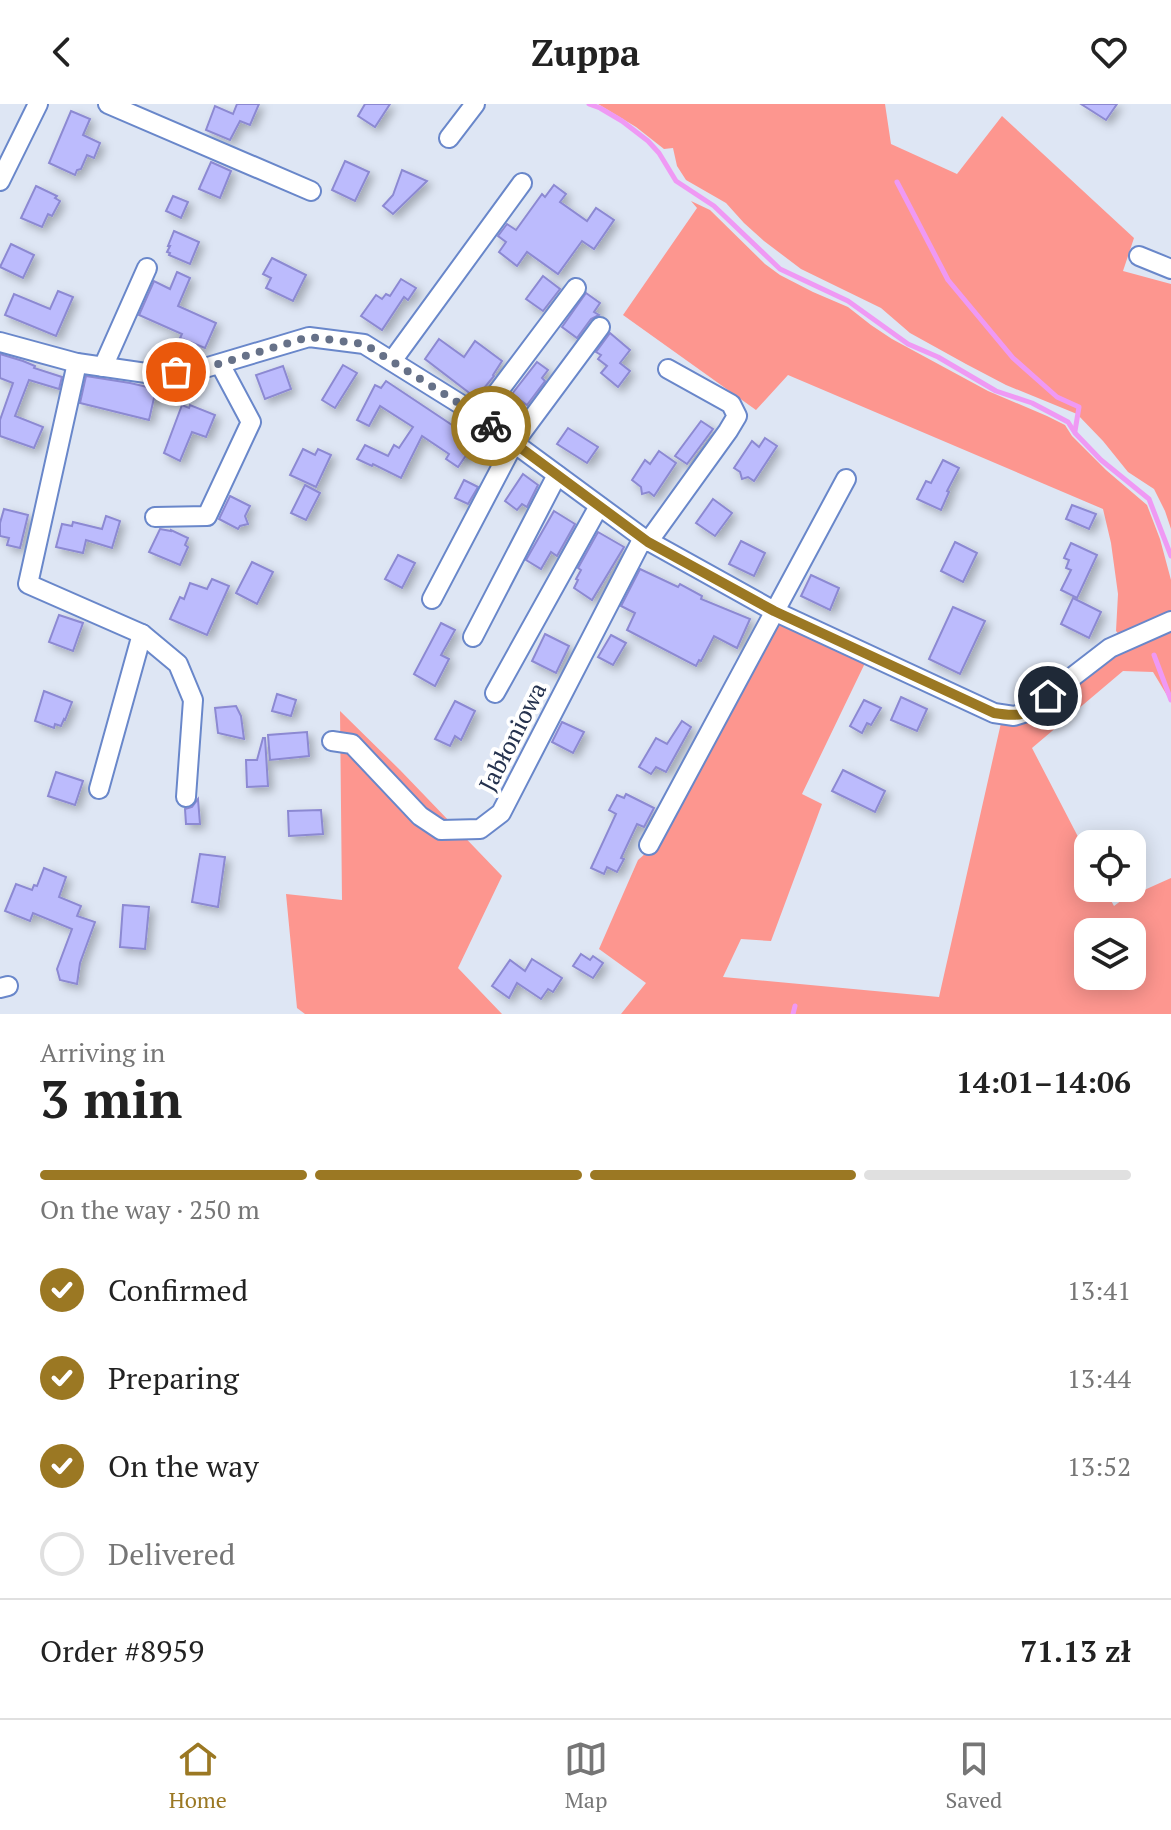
<!DOCTYPE html>
<meta charset="utf-8">
<style>
:root{--surface:#fff;--page:#f6f6f6;--text:#222;--muted:#767676;--line:#e0e0e0;--accent:#9b7823}
body{margin:0;font-family:"PT Serif",serif;background:var(--page);color:var(--text);height:100vh;display:flex;flex-direction:column;font-size:30px;white-space:nowrap}
*{box-sizing:border-box;margin:0}
p{font-size:26px;color:var(--muted)}
.icon{flex:none;width:44px;height:44px;fill:none;stroke:currentColor;stroke-width:2;stroke-linecap:round;stroke-linejoin:round}
.map{position:relative;height:910px;overflow:hidden}
.drawer{display:flex;flex-direction:column;background:var(--surface);flex:1}
.drawer>*{flex:none}
.tools{position:absolute;left:1074px;top:726px;display:grid;gap:16px}
.tools a{display:grid;place-items:center;width:72px;height:72px;border-radius:16px;background:var(--surface);box-shadow:0 4px 20px #0003;font-size:40px}
.pin{position:absolute;display:grid;place-items:center;width:68px;height:68px;color:#fff;margin:-34px;border:4px solid #fff;border-radius:50%;box-shadow:0 2px 8px #0007}
.courier{position:absolute;display:grid;place-items:center;width:80px;height:80px;margin:-40px;border:6px solid #9b7823;border-radius:50%;background:#fff;color:#222;box-shadow:0 2px 10px #0007}
.overview em{font-style:normal;font-weight:800}
.overview div{display:flex;flex-direction:column-reverse}
.overview{display:flex;align-items:center;justify-content:space-between;height:136px;padding:0 40px}
h1{font-size:52px;font-weight:800;line-height:60px}
.bar{display:grid;grid-template-columns:repeat(4,1fr);gap:12px 8px;align-content:center;height:96px;padding:0 40px}
.bar i{height:10px;border-radius:6px;background:var(--line)}
.bar .on{background:var(--accent)}
.bar p{grid-column:span 4}
.line{display:flex;align-items:center;gap:20px;padding:0 40px;border-top:2px solid var(--line)}
.line div{flex:1}
ol{padding:0 40px;list-style:none}
li{display:flex;align-items:center;gap:24px;height:88px}
li p{margin-inline-start:auto}
li .icon{padding:8px;border-radius:50%;background:var(--accent);color:#fff;stroke-width:4}
li:last-child{color:var(--muted)}
li i{width:44px;height:44px;border:4px solid var(--line);border-radius:50%}
header{display:flex;justify-content:space-between;align-items:center;height:104px;padding:0 40px;background:var(--surface);font-size:36px;font-weight:800}
.tab-bar{display:flex;justify-content:space-around;align-items:center;height:112px;border-top:2px solid var(--line);background:var(--surface);font-size:22px;color:var(--muted)}
.tab-bar a{display:grid;justify-items:center;gap:4px}
.tab-bar .on{color:var(--accent)}
.map>svg:first-child{display:block}
</style>
<header><svg class="icon" aria-label="back" viewBox="0 0 24 24"><path d="M15 5l-7 7 7 7"/></svg>Zuppa<svg class="icon" aria-label="heart" viewBox="0 0 24 24"><path d="M12 20l-8-8c-3-5 5-10 8-4 3-6 11-1 8 4z"/></svg></header>
<div class="map">
<svg width="1171" height="910" viewBox="0 0 1171 910">
<defs>
<filter id="shadow"><feDropShadow dx="4.5" dy="4.5" stdDeviation="4" flood-color="#0004"/></filter>
</defs>
<rect width="100%" height="100%" fill="#dee6f4"/>
<g fill="#fd968f" fill-rule="evenodd">
<polygon points="598,0 885,0 891,40 957,70 1002,12 1134,134 1123,167 1171,180 1171,425 1165,407 1154,385 1128,368 1103,337 1077,310 1006,281 966,260 910,229 881,204 801,165 764,137 744,119 726,99 686,76 677,62 673,44 664,45 636,23"/>
<polygon points="691,97 710,106 765,160 780,171 813,188 848,203 871,221 892,235 988,287 1047,312 1065,321 1072,332 1106,366 1147,401 1160,435 1171,476 1171,512 1121,533 1116,527 1118,490 1111,439 1103,405 788,271 756,306 623,211 697,104"/>
<path d="M777,518l89,39 -64,133 20,10 -51,137 -30,-2 -18,38 216,20 62,-274 18,-1 34,-19 68,-51 50,-24v74l-18,-30 -30,-1 -91,77 56,108v32h16l10,18 8,-6 49,-22v136h-550l25,-31 -47,-34 39,-89 26,-23zM1088,828h44v44h-44z"/>
<polygon points="340,607 400,666 502,772 458,864 502,910 305,910 297,904 286,790 342,796"/>
</g>
<g fill="none" stroke-linecap="round" stroke-linejoin="round">
<g stroke="#ef99f4" stroke-width="5">
<polyline points="589,0 600,4 622,17 648,37 659,49 676,77 714,102 780,165 848,197 908,240 938,253 996,287 1032,299 1068,318 1075,329 1101,356 1149,395 1171,452"/>
<polyline points="897,78 948,176 1013,254 1057,293 1079,303 1075,327"/>
<polyline points="1154,551 1171,596"/>
<polyline points="793,910 795,902"/>
</g>
</g>
<g fill="#bcbbfd" stroke="#8c89d2" stroke-width="2" filter="url(#shadow)">
<polygon points="237,0 259,0 250,21 240,17 230,36 206,26 215,2 233,10"/>
<polygon points="365,0 390,0 375,23 358,12"/>
<polygon points="1081,0 1117,0 1106,16"/>
<polygon points="71,7 90,15 83,31 100,39 94,54 87,51 81,65 77,66 75,71 49,59"/>
<polygon points="345,57 369,68 355,97 332,86"/>
<polygon points="211,58 231,67 220,94 199,85"/>
<polygon points="402,66 427,77 393,110 383,102 393,91"/>
<polygon points="554,81 566,90 560,98 587,117 596,104 614,116 594,145 582,137 558,170 527,148 517,162 499,148 506,138 498,132 507,120 516,126 542,90 545,93"/>
<polygon points="36,82 57,92 55,94 60,97 52,112 48,110 42,123 21,114"/>
<polygon points="173,92 188,98 181,114 166,107"/>
<polygon points="174,127 199,138 190,160 169,151 170,149 167,148 170,142 168,142"/>
<polygon points="11,140 34,151 23,174 0,163"/>
<polygon points="272,154 306,171 293,197 266,184 271,174 263,170"/>
<polygon points="177,168 190,174 178,202 216,219 205,244 180,234 182,230 139,211 154,177 170,185"/>
<polygon points="543,172 560,185 543,207 526,195"/>
<polygon points="401,175 416,184 408,196 404,193 382,226 361,212 376,191 382,195 386,190 390,192"/>
<polygon points="58,187 73,193 56,232 5,211 14,190 50,205"/>
<polygon points="586,189 600,199 594,208 599,211 591,215 577,234 562,223"/>
<polygon points="610,229 630,246 620,259 630,267 618,283 601,269 607,262 598,255 601,251 596,248"/>
<polygon points="439,235 464,253 475,237 502,257 493,271 494,272 476,294 425,255"/>
<polygon points="0,250 23,257 35,262 34,264 62,273 59,285 29,276 15,312 43,323 34,344 0,332 0,316 13,279 0,274"/>
<polygon points="537,258 548,266 542,274 545,277 527,301 512,290"/>
<polygon points="343,261 357,269 335,304 322,296"/>
<polygon points="283,262 291,285 265,295 256,271"/>
<polygon points="86,272 130,279 156,285 149,316 80,299"/>
<polygon points="386,277 476,337 458,363 446,355 449,350 422,332 401,374 373,360 372,362 357,355 365,341 388,352 394,341 399,344 413,323 380,302 369,322 357,316 375,281 381,284"/>
<polygon points="182,301 189,304 190,301 215,311 206,333 192,328 180,357 164,349"/>
<polygon points="701,317 713,325 687,360 675,352"/>
<polygon points="568,324 598,343 587,359 557,340"/>
<polygon points="765,334 777,342 754,377 748,373 742,375 740,368 734,364 752,337 759,343"/>
<polygon points="303,345 315,351 318,345 331,351 316,383 290,371"/>
<polygon points="659,347 676,359 654,392 649,388 642,390 641,383 632,376 645,356 650,360"/>
<polygon points="943,356 959,364 947,387 949,388 941,406 917,395 926,377 931,379"/>
<polygon points="523,370 538,381 527,403 522,400 517,406 505,397"/>
<polygon points="464,376 478,383 468,400 455,394"/>
<polygon points="305,381 320,389 306,416 291,409"/>
<polygon points="230,392 250,402 245,412 248,420 240,422 238,425 219,415"/>
<polygon points="713,395 732,409 715,432 696,419"/>
<polygon points="1072,401 1096,410 1089,425 1066,415"/>
<polygon points="4,405 28,411 20,444 7,441 9,434 0,432 0,419"/>
<polygon points="554,407 575,420 557,452 551,448 541,465 526,456"/>
<polygon points="106,412 120,417 112,444 86,436 83,449 56,443 62,420 72,422 73,418 102,425"/>
<polygon points="160,425 171,427 171,426 188,434 185,441 188,443 180,461 149,448"/>
<polygon points="598,428 624,443 592,496 574,484 578,476 576,475 581,466 578,464"/>
<polygon points="741,437 765,449 754,472 729,460"/>
<polygon points="955,438 977,449 963,478 941,467"/>
<polygon points="1071,439 1097,451 1077,494 1061,486 1071,466 1066,464 1069,456 1064,454"/>
<polygon points="398,451 415,459 402,484 385,475"/>
<polygon points="252,458 273,468 257,500 236,489"/>
<polygon points="640,465 678,483 680,480 702,492 701,495 750,515 737,544 714,532 701,557 699,556 696,562 627,526 635,509 621,502"/>
<polygon points="811,471 839,484 830,506 801,492"/>
<polygon points="212,475 229,482 207,531 170,515 180,493 184,495 190,479 207,485"/>
<polygon points="1073,494 1101,508 1089,534 1061,520"/>
<polygon points="953,503 985,517 960,570 929,555"/>
<polygon points="59,511 83,519 73,547 49,538"/>
<polygon points="441,519 455,526 441,551 449,555 435,582 414,570"/>
<polygon points="545,530 569,542 556,569 532,557"/>
<polygon points="611,531 626,539 613,561 598,553"/>
<polygon points="44,587 72,598 65,616 64,615 61,622 55,620 54,624 35,617"/>
<polygon points="277,590 296,596 291,612 272,607"/>
<polygon points="901,593 927,605 917,627 891,616"/>
<polygon points="864,596 881,604 871,621 867,619 862,629 850,622"/>
<polygon points="455,597 475,607 461,636 455,632 450,642 435,635"/>
<polygon points="236,602 241,612 244,635 218,629 215,604"/>
<polygon points="682,617 691,623 666,668 656,663 651,670 639,663 656,634 667,640"/>
<polygon points="562,618 584,628 573,649 552,638"/>
<polygon points="307,628 309,652 270,656 268,631"/>
<polygon points="263,634 265,634 268,682 247,683 246,656 257,656"/>
<polygon points="843,666 885,687 875,708 832,687"/>
<polygon points="56,668 83,677 75,701 48,692"/>
<polygon points="626,690 654,704 644,723 637,720 621,754 624,755 617,768 607,763 604,770 591,764 616,710 609,706 617,691 624,694"/>
<polygon points="198,695 200,720 186,720 185,705 192,703"/>
<polygon points="321,706 323,730 289,732 288,707"/>
<polygon points="200,750 225,753 218,803 192,798"/>
<polygon points="44,764 66,773 59,793 81,802 77,812 95,818 80,859 77,880 60,876 57,865 72,825 33,809 30,817 5,807 16,780 32,786 34,781 37,782"/>
<polygon points="123,801 149,803 145,845 120,843"/>
<polygon points="581,850 590,856 593,852 603,859 593,874 573,862"/>
<polygon points="532,855 562,874 553,888 548,885 541,895 517,879 509,894 492,882 510,856 525,867"/>
</g>
<g fill="none" stroke-linecap="round" stroke-linejoin="round">
<defs>
<g id="minor">
<polyline points="108,0 311,87"/>
<polyline points="449,34 475,0"/>
<polyline points="0,77 38,0"/>
<polyline points="1139,152 1171,165"/>
<polyline points="0,238 77,259 153,270 198,266 309,233 364,240 465,303 643,434 774,507 994,609 1014,612 1027,608 1110,544 1171,517"/>
<polyline points="392,257 522,79"/>
<polyline points="77,259 28,480 142,530 178,560 193,596 186,693"/>
<polyline points="103,263 147,164"/>
<polyline points="479,313 576,184"/>
<polyline points="155,413 207,412 251,318 220,260"/>
<polyline points="648,438 728,327 737,312 731,300 668,265"/>
<polyline points="432,495 514,339 600,223"/>
<polyline points="473,533 557,371"/>
<polyline points="495,589 599,402"/>
<polyline points="332,637 352,640 420,712 441,726 480,725 501,709 643,434"/>
<polyline points="99,685 142,530"/>
<polyline points="649,741 846,375"/>
<polyline points="0,884 8,882"/>
</g>
</defs>
<use href="#minor" stroke="#6987ca" stroke-width="22"/>
<use href="#minor" stroke="#fff" stroke-width="18"/>
</g>
<g fill="none" stroke-linecap="round" stroke-linejoin="round">
<polyline stroke="#667188" stroke-width="8" stroke-dasharray="0 14.4" points="176,268 198,266 309,233 364,240 465,303 491,322"/>
<path stroke="#9b7823" stroke-width="10" d="M491,322l157,116 126,69 220,102c30,5 31,1 54,-17"/>
</g>
<g text-anchor="middle" stroke-width="8" stroke-linejoin="round" paint-order="stroke">
<g font-size="24" fill="#25324e" stroke="#fff">
<text transform="translate(513 633) rotate(-63)" y="8">Jabłoniowa</text>
</g>
</g>
</svg>
<div class="tools">
<a><svg class="icon" aria-label="locate" viewBox="0 0 24 24"><circle cx="12" cy="12" r="6"/><path d="M12 2v4M12 18v4M2 12h4M18 12h4"/></svg></a>
<a><svg class="icon" aria-label="layers" viewBox="0 0 24 24"><path d="M12 4l9 5-9 5-9-5zM3 14l9 5 9-5"/></svg></a>
</div>
<div class="pin" style="left:176px;top:268px;background:#ea580c"><svg class="icon" aria-label="bag" viewBox="0 0 24 24"><path d="M5 8h14l-1 12H6zM9 8a3 3 0 0 1 6 0"/></svg></div>
<div class="pin" style="left:1048px;top:592px;background:#1f2937"><svg class="icon" aria-label="home" viewBox="0 0 24 24"><path d="M3 11l9-7 9 7M6 9v11h12V9"/></svg></div>
<div class="courier" style="left:491px;top:322px"><svg class="icon" aria-label="bike" viewBox="0 0 24 24"><circle cx="6" cy="16" r="4"/><circle cx="18" cy="16" r="4"/><path d="M6 16l4-8h5l3 8M10 8l3 8H6M13 5h3"/></svg></div>
</div>
<section class="drawer">
<div class="overview"><div><h1>3 min</h1><p>Arriving in</p></div><em>14:01–14:06</em></div>
<div class="bar"><i class="on"></i><i class="on"></i><i class="on"></i><i></i><p>On the way · 250 m</p></div>
<ol>
<li><svg class="icon" aria-label="check" viewBox="0 0 24 24"><path d="M5 12l5 5 9-10"/></svg>Confirmed<p>13:41</p></li>
<li><svg class="icon" aria-label="check" viewBox="0 0 24 24"><path d="M5 12l5 5 9-10"/></svg>Preparing<p>13:44</p></li>
<li><svg class="icon" aria-label="check" viewBox="0 0 24 24"><path d="M5 12l5 5 9-10"/></svg>On the way<p>13:52</p></li>
<li><i></i>Delivered</li>
</ol>
<div class="line" style="height:104px"><div>Order #8959</div><b>71.13 zł</b></div>
</section>
<nav class="tab-bar">
<a class="on"><svg class="icon" aria-label="home" viewBox="0 0 24 24"><path d="M3 11l9-7 9 7M6 9v11h12V9"/></svg>Home</a>
<a><svg class="icon" aria-label="map" viewBox="0 0 24 24"><path d="M3 6l6-2 6 2 6-2v14l-6 2-6-2-6 2zM9 4v14M15 6v14"/></svg>Map</a>
<a><svg class="icon" aria-label="saved" viewBox="0 0 24 24"><path d="M7 4h10v16l-5-4-5 4z"/></svg>Saved</a>
</nav>
